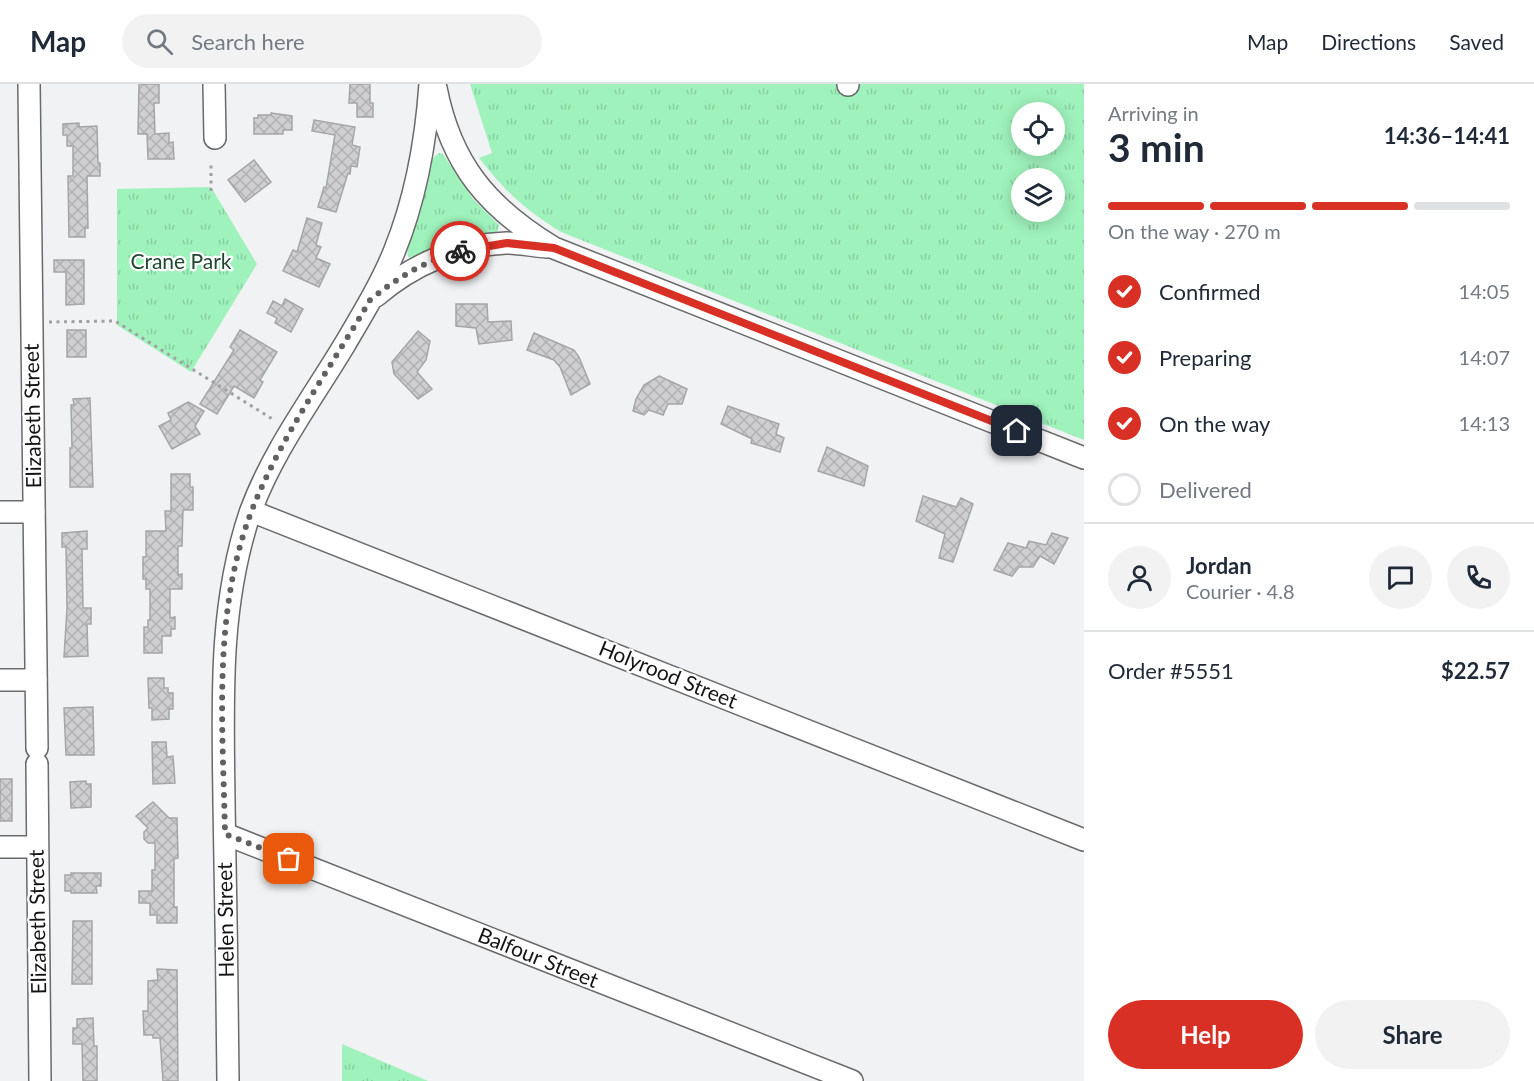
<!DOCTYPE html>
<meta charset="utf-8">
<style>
:root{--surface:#fff;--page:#f2f2f3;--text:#1f2937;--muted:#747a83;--line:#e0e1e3;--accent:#d93025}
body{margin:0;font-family:Lato,sans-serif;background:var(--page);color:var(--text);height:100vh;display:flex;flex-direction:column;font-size:22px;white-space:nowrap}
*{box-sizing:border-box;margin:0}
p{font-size:20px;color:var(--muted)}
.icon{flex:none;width:33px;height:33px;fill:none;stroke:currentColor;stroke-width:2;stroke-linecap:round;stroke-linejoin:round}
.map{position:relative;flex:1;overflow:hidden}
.sheet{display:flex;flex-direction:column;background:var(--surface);width:450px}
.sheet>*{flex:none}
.tools{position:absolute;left:1011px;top:18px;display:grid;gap:12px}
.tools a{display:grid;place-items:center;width:54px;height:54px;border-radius:50%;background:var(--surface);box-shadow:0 3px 15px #0003;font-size:30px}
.pin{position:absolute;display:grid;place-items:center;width:51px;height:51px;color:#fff;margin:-26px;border-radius:12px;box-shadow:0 3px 9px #0006}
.courier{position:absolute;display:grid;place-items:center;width:60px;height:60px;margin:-30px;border:4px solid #d93025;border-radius:50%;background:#fff;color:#222;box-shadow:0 2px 8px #0007}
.headline em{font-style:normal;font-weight:700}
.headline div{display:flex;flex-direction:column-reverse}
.headline{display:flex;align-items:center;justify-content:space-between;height:102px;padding:0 24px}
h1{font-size:39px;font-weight:700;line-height:45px}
.bar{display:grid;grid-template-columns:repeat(4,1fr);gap:9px 6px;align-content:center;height:72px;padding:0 24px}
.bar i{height:8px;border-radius:4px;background:var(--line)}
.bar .current{background:var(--accent)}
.bar p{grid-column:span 4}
.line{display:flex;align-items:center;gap:15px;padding:0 24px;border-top:2px solid var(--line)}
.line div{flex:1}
.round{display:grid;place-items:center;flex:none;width:63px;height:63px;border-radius:32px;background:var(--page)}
ol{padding:0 24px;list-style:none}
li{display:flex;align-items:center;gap:18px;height:66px}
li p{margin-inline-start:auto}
li .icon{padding:6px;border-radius:50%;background:var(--accent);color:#fff;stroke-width:4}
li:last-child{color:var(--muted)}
li i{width:33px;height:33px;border:3px solid var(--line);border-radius:50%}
.action{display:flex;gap:12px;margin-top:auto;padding:12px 24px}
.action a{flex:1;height:69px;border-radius:36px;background:var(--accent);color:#fff;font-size:24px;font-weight:700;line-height:69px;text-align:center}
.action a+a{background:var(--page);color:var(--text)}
header{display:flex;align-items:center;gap:36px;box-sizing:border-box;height:84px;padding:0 30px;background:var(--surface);border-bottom:2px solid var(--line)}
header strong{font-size:28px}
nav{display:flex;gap:33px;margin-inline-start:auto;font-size:21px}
.search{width:420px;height:54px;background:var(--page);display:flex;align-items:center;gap:15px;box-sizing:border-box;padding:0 21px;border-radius:33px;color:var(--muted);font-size:22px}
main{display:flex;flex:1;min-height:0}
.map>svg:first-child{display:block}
</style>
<header>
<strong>Map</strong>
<div class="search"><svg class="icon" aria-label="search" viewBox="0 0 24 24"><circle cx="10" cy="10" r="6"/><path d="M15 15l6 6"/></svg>Search here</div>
<nav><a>Map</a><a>Directions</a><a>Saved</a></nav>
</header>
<main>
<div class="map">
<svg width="1084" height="997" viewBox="0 0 1084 997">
<defs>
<pattern id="grass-tufts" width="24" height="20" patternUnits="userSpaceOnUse" patternTransform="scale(1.5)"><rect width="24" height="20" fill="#9ff2bc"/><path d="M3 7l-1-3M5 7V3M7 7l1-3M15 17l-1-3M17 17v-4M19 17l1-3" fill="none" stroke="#88cfa1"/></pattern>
<pattern id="building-cross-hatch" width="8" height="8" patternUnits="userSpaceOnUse" patternTransform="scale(1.5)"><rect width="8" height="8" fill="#cfced0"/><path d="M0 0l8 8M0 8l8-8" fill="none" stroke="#b1b0b2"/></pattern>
</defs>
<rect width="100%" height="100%" fill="#f1f2f3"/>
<g fill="url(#grass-tufts)" fill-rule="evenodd">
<path d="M470,0h614v356l-523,-208c-37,-23 -55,-40 -82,-74l13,-5zM1022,28h32v34h-32zM1022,94h32v34h-32z"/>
<polygon points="439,69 443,70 473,115 499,141 497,149 492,150 445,160 412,174 408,173 407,165 419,131 433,74"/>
<polygon points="211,103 257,180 191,288 117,241 117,105"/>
<polygon points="342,960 428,997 342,997"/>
</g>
<g fill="url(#building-cross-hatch)" stroke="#a6a5a7" stroke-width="1.5">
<polygon points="139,0 159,0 159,19 154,19 155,50 169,49 169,59 173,58 174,75 148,75 147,50 138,50"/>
<polygon points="350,0 370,0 370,19 373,19 373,33 357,33 357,19 349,19"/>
<polygon points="271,29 292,32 292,46 283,46 283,50 254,50 254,34 258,34 258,31 271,31"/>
<polygon points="314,36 355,43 352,61 360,63 357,83 351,82 350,90 348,89 336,128 318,123 324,103 326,104 335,51 312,47"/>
<polygon points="79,39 79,43 97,42 98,79 100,79 100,92 87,92 88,144 85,144 85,153 69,153 68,92 73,92 73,62 67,62 67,51 63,51 63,40"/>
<polygon points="254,76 271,98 245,118 228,96"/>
<polygon points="307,134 322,139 316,161 321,163 316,174 330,180 319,203 283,187 293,166 297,168"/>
<polygon points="54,176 84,176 84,220 66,221 66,188 54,188"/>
<polygon points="285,215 303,225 291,248 275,239 277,234 267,229 273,217 282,222"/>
<polygon points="456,220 487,220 488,238 511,237 512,256 479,260 476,244 456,242"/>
<rect x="67" y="246" width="19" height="27"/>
<polygon points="240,246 277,268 260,296 263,298 254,314 234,302 217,330 200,320 234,266 230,263"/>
<polygon points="418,247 430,257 426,276 417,288 432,305 418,315 394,290 392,278"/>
<polygon points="534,249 574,266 579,273 590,300 571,311 560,283 554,276 527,266"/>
<polygon points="659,292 687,305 682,320 668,320 663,331 649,326 644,331 633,327 636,315 644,301"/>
<polygon points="90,314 93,403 70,403 70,364 72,364 71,321 74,321 73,315"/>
<polygon points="188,318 204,327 195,342 200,350 172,365 159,342 171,336 168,329"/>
<polygon points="728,322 779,340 776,350 784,354 780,368 751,359 752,355 721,340"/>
<polygon points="827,363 868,382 864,402 818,387"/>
<polygon points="171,390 190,390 190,403 193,403 193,426 183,426 182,462 178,462 178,491 182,490 182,505 170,505 170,534 175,533 175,545 171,545 171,552 162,552 162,569 144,569 144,543 148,543 148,536 150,536 150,505 146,505 146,495 143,495 143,473 146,473 146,447 166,447 165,427 171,427"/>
<polygon points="923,412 956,423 961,414 973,420 953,478 939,474 945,450 916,437"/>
<polygon points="87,447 87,465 82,465 83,524 91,524 91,540 87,540 88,572 64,573 67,524 66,463 62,463 62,449"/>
<polygon points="1052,449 1068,454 1054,480 1040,472 1033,483 1019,483 1012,492 994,486 1008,459 1026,464 1029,457 1046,461"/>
<polygon points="148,594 164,594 164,604 168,604 168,609 173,609 173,625 169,625 169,635 152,636 152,624 149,624"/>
<polygon points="93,623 94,671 66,671 64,624"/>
<polygon points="152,658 166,658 167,673 173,672 175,699 153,700"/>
<rect x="0" y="695" width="12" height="42"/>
<polygon points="86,697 86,700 91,700 91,723 71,724 70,698"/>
<polygon points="153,718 169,734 177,734 178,774 174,775 174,823 177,823 177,839 157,839 157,831 150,831 150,819 139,819 139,807 152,807 152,786 155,786 155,759 148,759 144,755 144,748 148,744 136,732"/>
<polygon points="71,789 101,789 101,802 96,802 97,809 71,809 71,807 65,807 65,791 71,791"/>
<polygon points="73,837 92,837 92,900 72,900"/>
<polygon points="157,885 177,886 178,997 163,997 160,954 153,954 153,951 144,951 143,927 148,927 148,897 158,896"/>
<polygon points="93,934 94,962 97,962 97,997 83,997 82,960 73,960 73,944 77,944 77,935"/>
</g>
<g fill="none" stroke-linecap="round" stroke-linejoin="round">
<defs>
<g id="minor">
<polyline points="29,0 37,664"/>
<polyline points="214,0 215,54"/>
<polyline points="848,1 848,0"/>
<path d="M436,4c15,77 52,120 118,160l530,210"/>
<path d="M376,212c36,-31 81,-51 130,-53 13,0 28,3 41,4"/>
<polyline points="251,427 1084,756"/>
<polyline points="0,428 34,428"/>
<polyline points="0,596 36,596"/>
<polyline points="37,680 40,997"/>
<polyline points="225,750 852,997"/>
<polyline points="0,763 37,763"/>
<path d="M228,997c-1,-93 -2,-185 -4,-278 -1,-98 -6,-195 26,-290 22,-61 62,-114 95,-169 17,-29 36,-60 49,-92 22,-54 32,-110 36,-168"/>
</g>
</defs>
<use href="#minor" stroke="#6a6a6c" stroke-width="24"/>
<g stroke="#a0a1a2" stroke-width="3" stroke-dasharray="3 4.5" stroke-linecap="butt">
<polyline points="211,107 211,79"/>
<polyline points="49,238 115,237 274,336"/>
</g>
<use href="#minor" stroke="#fff" stroke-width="21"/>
</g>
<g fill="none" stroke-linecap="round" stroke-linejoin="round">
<path stroke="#616162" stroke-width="6" stroke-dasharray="0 10.8" d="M289,775l-64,-25c-2,-107 -13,-222 27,-324 29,-74 78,-141 118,-210 28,-23 55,-39 90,-49"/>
<polyline stroke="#d93025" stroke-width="8" points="460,167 507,159 554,164 1017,347"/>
</g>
<g text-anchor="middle" stroke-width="4.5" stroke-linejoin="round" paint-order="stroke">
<g font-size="21" fill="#1e472e" stroke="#fff">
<text x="181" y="185">Crane Park</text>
</g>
<g font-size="21" fill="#131314" stroke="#fff">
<text transform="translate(33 332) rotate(-91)" y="7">Elizabeth Street</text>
<text transform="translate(668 591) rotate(22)" y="7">Holyrood Street</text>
<text transform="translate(226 836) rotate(-91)" y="7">Helen Street</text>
<text transform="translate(38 838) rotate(-91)" y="7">Elizabeth Street</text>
<text transform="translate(538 874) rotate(22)" y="7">Balfour Street</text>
</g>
</g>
</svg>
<div class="tools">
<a><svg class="icon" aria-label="locate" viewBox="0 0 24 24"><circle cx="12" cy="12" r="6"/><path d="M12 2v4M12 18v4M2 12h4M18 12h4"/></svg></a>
<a><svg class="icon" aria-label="layers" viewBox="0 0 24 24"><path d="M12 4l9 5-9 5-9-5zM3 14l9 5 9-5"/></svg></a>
</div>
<div class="pin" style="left:289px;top:775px;background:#ea580c"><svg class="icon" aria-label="bag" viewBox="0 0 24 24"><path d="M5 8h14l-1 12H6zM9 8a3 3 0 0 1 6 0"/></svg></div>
<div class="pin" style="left:1017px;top:347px;background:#1f2937"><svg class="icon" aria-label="home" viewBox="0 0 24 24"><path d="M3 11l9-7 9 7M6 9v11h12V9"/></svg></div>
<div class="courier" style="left:460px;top:167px"><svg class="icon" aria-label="bike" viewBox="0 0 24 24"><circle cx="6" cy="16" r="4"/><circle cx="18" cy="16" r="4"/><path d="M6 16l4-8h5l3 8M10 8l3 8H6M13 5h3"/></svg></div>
</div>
<section class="sheet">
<div class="headline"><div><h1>3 min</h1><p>Arriving in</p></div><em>14:36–14:41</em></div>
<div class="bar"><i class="current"></i><i class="current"></i><i class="current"></i><i></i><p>On the way · 270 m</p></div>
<ol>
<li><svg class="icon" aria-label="check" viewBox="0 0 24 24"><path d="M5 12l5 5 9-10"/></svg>Confirmed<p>14:05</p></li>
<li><svg class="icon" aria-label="check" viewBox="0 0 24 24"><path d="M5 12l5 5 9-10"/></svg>Preparing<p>14:07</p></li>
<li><svg class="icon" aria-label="check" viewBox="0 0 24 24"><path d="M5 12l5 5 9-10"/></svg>On the way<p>14:13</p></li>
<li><i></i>Delivered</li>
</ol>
<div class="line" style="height:108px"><a class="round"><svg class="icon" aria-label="person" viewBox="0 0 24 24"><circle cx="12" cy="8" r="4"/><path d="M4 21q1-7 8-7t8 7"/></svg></a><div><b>Jordan</b><p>Courier · 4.8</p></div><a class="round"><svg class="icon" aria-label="chat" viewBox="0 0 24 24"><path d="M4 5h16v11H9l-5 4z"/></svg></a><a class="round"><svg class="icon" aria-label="phone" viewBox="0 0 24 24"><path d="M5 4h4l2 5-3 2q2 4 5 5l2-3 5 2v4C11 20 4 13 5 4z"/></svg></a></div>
<div class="line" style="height:78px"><div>Order #5551</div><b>$22.57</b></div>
<div class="action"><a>Help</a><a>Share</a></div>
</section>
</main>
